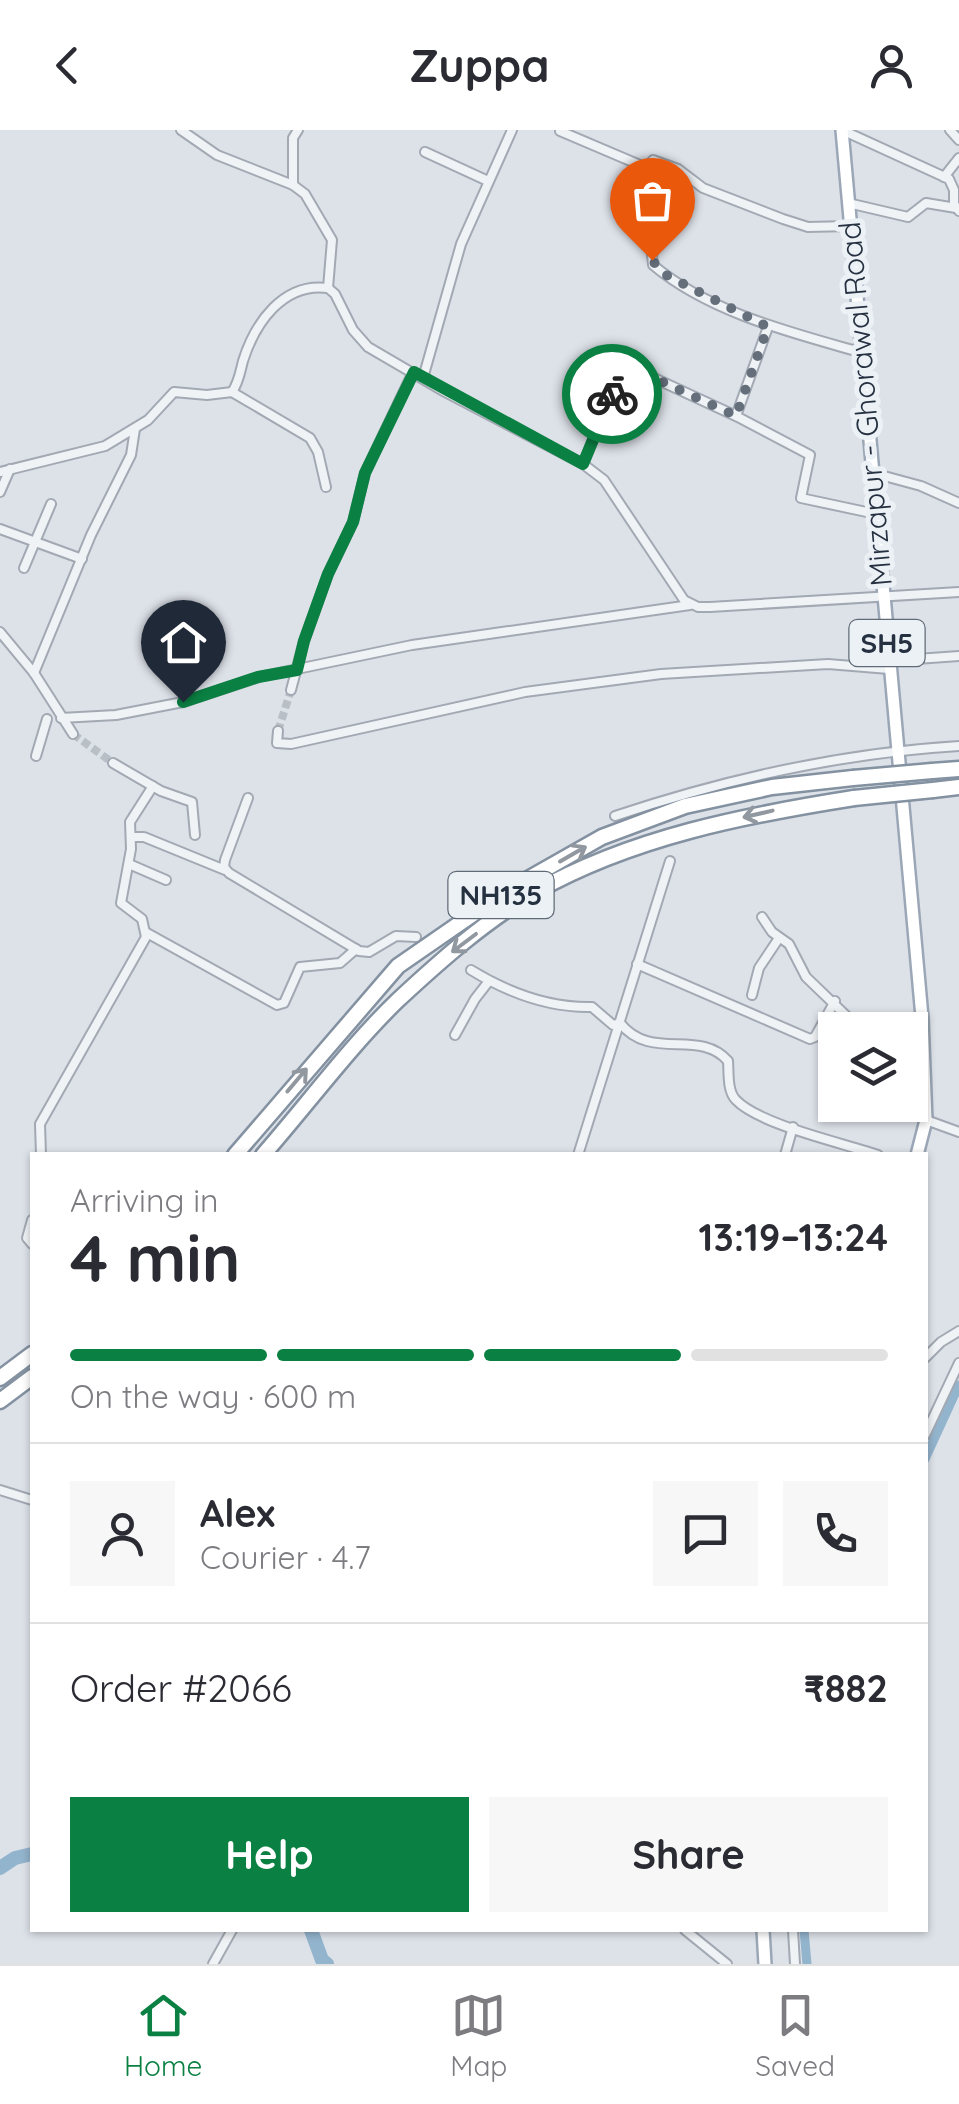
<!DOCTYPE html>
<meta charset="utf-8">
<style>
:root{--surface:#fff;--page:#f7f7f7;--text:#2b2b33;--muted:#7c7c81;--line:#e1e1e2;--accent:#0b8043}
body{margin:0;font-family:Quicksand,sans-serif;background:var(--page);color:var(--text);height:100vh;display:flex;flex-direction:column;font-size:38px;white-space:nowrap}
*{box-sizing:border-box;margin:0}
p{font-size:32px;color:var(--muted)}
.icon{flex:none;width:55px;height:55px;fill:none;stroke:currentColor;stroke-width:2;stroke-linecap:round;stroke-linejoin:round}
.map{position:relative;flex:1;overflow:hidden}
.drawer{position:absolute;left:30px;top:1022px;width:898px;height:780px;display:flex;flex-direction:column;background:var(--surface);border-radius:0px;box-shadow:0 2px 8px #0004}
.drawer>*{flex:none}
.buttons{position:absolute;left:818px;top:882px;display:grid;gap:20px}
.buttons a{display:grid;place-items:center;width:110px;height:110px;border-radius:0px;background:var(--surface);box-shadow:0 2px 8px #0004;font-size:50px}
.pin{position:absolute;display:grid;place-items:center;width:85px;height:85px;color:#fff;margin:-102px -42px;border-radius:50% 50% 50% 0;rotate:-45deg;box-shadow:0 0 10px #0007}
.pin .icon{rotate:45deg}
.courier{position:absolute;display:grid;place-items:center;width:100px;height:100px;margin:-50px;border:8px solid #0b8043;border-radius:50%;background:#fff;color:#222;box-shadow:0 2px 12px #0007}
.overview em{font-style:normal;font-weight:800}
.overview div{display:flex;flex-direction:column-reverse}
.overview{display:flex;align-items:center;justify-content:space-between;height:170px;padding:0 40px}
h1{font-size:65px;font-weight:800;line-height:75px}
.bar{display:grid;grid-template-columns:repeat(4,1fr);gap:15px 10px;align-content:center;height:120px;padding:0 40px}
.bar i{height:12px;border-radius:8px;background:var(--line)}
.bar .current{background:var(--accent)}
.bar p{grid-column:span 4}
.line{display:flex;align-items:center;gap:25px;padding:0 40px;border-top:2px solid var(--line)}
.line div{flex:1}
.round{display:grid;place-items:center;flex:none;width:105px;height:105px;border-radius:0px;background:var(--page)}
.cta{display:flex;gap:20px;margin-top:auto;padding:20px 40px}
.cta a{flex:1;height:115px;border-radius:0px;background:var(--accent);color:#fff;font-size:40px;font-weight:800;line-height:115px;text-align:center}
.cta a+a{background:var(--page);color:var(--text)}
header{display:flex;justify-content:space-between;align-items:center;height:130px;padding:0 40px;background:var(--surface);font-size:45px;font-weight:800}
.tab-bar{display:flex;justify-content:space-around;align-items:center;height:140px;border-top:2px solid var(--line);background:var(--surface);font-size:28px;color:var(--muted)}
.tab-bar a{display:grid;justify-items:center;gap:5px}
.tab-bar .current{color:var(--accent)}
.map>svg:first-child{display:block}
</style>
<header><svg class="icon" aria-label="back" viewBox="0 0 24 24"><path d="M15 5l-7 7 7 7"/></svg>Zuppa<svg class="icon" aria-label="person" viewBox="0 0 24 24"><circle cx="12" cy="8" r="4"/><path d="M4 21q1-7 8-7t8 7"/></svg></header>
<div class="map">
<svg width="959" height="1834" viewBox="0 0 959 1834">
<rect width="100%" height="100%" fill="#dde2e9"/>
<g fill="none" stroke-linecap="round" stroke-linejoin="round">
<g stroke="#93b4cd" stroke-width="9">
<polyline points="925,1329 959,1255"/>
<polyline points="804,1800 807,1834"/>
</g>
<g stroke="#93b4cd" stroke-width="14">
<polyline points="0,1738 15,1728 32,1724"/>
<polyline points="311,1800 322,1830 327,1834"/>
</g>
<g stroke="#b8bfc7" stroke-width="8" stroke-dasharray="8 4" stroke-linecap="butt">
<polyline points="278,601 291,560"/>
<polyline points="73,604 113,633"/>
</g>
<defs>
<g id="street">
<polyline points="181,0 217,25 293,55 305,64 332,110 328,158"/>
<polyline points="842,0 949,49 954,60 954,74 959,81"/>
<polyline points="950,0 959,10"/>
<polyline points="560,1 647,38 653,30 678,39 703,58 783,89 808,97 850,96"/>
<polyline points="425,22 488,51"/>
<polyline points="944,47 959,28"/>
<polyline points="293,55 293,8 298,0"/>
<polyline points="848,73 908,87 926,73 956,78"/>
<path d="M659,109l-7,16 1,10c57,48 140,68 210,88"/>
<polyline points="768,197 736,286 810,325 801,368 876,384"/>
<polyline points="423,248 461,114 512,0"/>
<polyline points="232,262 310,308 318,322 326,357"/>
<polyline points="583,334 618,249 628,236 736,286"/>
<path d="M0,342l105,-26 43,-26 26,-28 33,3 25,-3c7,-10 8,-20 11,-31 12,-38 40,-79 85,-73l7,6 18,36 15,17 77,45 138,72 21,16 80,120 14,7h12l249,-15"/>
<polyline points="873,343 921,356 959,373"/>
<polyline points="0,362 10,339"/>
<polyline points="0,399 82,429"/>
<polyline points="24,438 51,374"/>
<polyline points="0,502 34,543 73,604"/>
<polyline points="888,531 959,526"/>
<polyline points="34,543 91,405 131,325 135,299"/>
<polyline points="291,560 304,511 328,444 353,392 365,343 413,242"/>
<polyline points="61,588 116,585 183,572 259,547 412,515 690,475"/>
<polyline points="278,601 277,613 291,614 525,562 661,544 828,534 889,539"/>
<polyline points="36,626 47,589"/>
<polyline points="113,633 161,661 192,672 195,705"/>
<polyline points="248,668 225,730 224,737 229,743 359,821 369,822 396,806 416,807"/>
<path d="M615,686c111,-37 227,-63 344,-70"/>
<polyline points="132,707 144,707 225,740"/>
<polyline points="129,734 166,750"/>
<polyline points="762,787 772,802 789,814 806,847 861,900"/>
<polyline points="147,803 277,875 284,873 300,837 340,833 356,819"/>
<polyline points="637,834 810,909 815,907 835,871"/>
<path d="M471,840c36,22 78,38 121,37l21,18 7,-2c31,39 79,5 108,38 1,12 -1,30 8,39 24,25 107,43 142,55"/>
<polyline points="752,865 759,838 779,808"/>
<polyline points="455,905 475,869 489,851"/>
<polyline points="910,962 926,969"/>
<polyline points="926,990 959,1002"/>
<polyline points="41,1025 40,994 146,807 142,789 121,773 131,719 130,692 153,656"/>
<polyline points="578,1025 670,731"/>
<polyline points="785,1025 793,997"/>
<polyline points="32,1090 27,1108 32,1114"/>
<polyline points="925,1228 941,1212 959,1201"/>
<polyline points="925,1305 959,1233"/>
<polyline points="0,1360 32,1370"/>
<polyline points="685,1800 727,1834"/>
<polyline points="793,1800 795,1834"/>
<polyline points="213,1834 232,1800"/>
</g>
<g id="primary">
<polyline points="842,0 922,887 926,990 917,1025"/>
<polyline points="763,1800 765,1834"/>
</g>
<g id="highway">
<polyline points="932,641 959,639"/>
<polyline points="933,660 959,657"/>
<polyline points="235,1025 398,836 505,762 602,707 685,676 772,657 853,648"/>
<path d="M263,1025c43,-49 89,-111 135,-155 42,-39 87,-79 137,-108 97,-55 211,-77 319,-94"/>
<polyline points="0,1248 32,1224"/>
<polyline points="0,1271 32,1247"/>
</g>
</defs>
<use href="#street" stroke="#a2a9b3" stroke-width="12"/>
<use href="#primary" stroke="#9ba7b6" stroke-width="16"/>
<use href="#highway" stroke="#8391a1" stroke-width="19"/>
<use href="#street" stroke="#f0f3f6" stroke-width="8"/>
<use href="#primary" stroke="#fff" stroke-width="11"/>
<use href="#highway" stroke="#fff" stroke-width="14"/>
<defs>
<g id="highway-bridge">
<polyline points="853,648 932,641"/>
<polyline points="854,668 933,660"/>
</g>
</defs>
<use href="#highway-bridge" stroke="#8391a1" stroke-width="19" stroke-linecap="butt"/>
<use href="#highway-bridge" stroke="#fff" stroke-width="14"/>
</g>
<defs><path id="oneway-shaft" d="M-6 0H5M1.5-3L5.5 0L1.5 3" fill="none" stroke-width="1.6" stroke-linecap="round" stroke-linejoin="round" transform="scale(2.5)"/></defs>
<g stroke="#9298a0">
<use href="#oneway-shaft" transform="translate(758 684) rotate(167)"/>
<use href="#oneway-shaft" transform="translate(573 724) rotate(-30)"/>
<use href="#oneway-shaft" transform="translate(464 813) rotate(143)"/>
<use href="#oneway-shaft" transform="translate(297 950) rotate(-50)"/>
</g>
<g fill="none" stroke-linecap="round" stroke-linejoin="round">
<polyline stroke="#656f7c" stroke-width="10" stroke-dasharray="0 18" points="612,264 623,239 628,236 736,286 768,197 664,144 652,130"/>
<polyline stroke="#0b8043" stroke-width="12" points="183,572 258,547 297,540 304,511 328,444 353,392 365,343 414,242 583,334 612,264"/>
</g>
<g text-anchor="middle" stroke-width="10" stroke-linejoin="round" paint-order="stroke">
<g fill="#ecf1f6" stroke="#616b77" stroke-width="2.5">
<rect x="849.5" y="490" width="75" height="46" rx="8"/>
<rect x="448.5" y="742" width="105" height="46" rx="8"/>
</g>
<g font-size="28" font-weight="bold" fill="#253141">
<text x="887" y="523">SH5</text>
<text x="501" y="775">NH135</text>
</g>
<g font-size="30" fill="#253141" stroke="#ecf1f6">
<text transform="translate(866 274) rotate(-95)" y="10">Mirzapur - Ghorawal Road</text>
</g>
</g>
</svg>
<div class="buttons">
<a><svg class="icon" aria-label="layers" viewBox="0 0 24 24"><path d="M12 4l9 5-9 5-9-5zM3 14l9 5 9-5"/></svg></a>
</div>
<div class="pin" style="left:652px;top:130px;background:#ea580c"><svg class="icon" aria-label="bag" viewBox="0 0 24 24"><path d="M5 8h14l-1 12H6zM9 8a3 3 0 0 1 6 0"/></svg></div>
<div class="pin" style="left:183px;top:572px;background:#1f2937"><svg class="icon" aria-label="home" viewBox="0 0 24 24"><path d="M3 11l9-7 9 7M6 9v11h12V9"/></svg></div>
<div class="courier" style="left:612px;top:264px"><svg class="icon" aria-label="bike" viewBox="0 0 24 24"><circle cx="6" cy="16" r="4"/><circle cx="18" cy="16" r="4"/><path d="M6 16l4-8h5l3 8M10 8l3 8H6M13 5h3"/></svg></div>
<section class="drawer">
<div class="overview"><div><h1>4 min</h1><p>Arriving in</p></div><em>13:19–13:24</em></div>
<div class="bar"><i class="current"></i><i class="current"></i><i class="current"></i><i></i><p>On the way · 600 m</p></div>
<div class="line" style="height:180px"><a class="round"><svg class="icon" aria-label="person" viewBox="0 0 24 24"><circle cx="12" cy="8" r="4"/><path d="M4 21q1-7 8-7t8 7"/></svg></a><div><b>Alex</b><p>Courier · 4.7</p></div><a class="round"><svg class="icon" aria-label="chat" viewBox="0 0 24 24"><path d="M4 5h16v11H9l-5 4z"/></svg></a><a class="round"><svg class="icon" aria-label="phone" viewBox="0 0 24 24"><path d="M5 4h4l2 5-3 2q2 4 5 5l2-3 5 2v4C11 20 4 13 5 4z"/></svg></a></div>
<div class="line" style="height:130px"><div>Order #2066</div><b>₹882</b></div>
<div class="cta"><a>Help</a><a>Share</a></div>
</section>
</div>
<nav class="tab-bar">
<a class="current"><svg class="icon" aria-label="home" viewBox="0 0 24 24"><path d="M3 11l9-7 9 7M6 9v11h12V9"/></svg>Home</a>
<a><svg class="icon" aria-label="map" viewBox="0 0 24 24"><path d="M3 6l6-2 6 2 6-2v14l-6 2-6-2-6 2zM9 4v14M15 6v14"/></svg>Map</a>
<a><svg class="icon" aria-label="saved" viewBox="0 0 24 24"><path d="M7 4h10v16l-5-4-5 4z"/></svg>Saved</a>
</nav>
